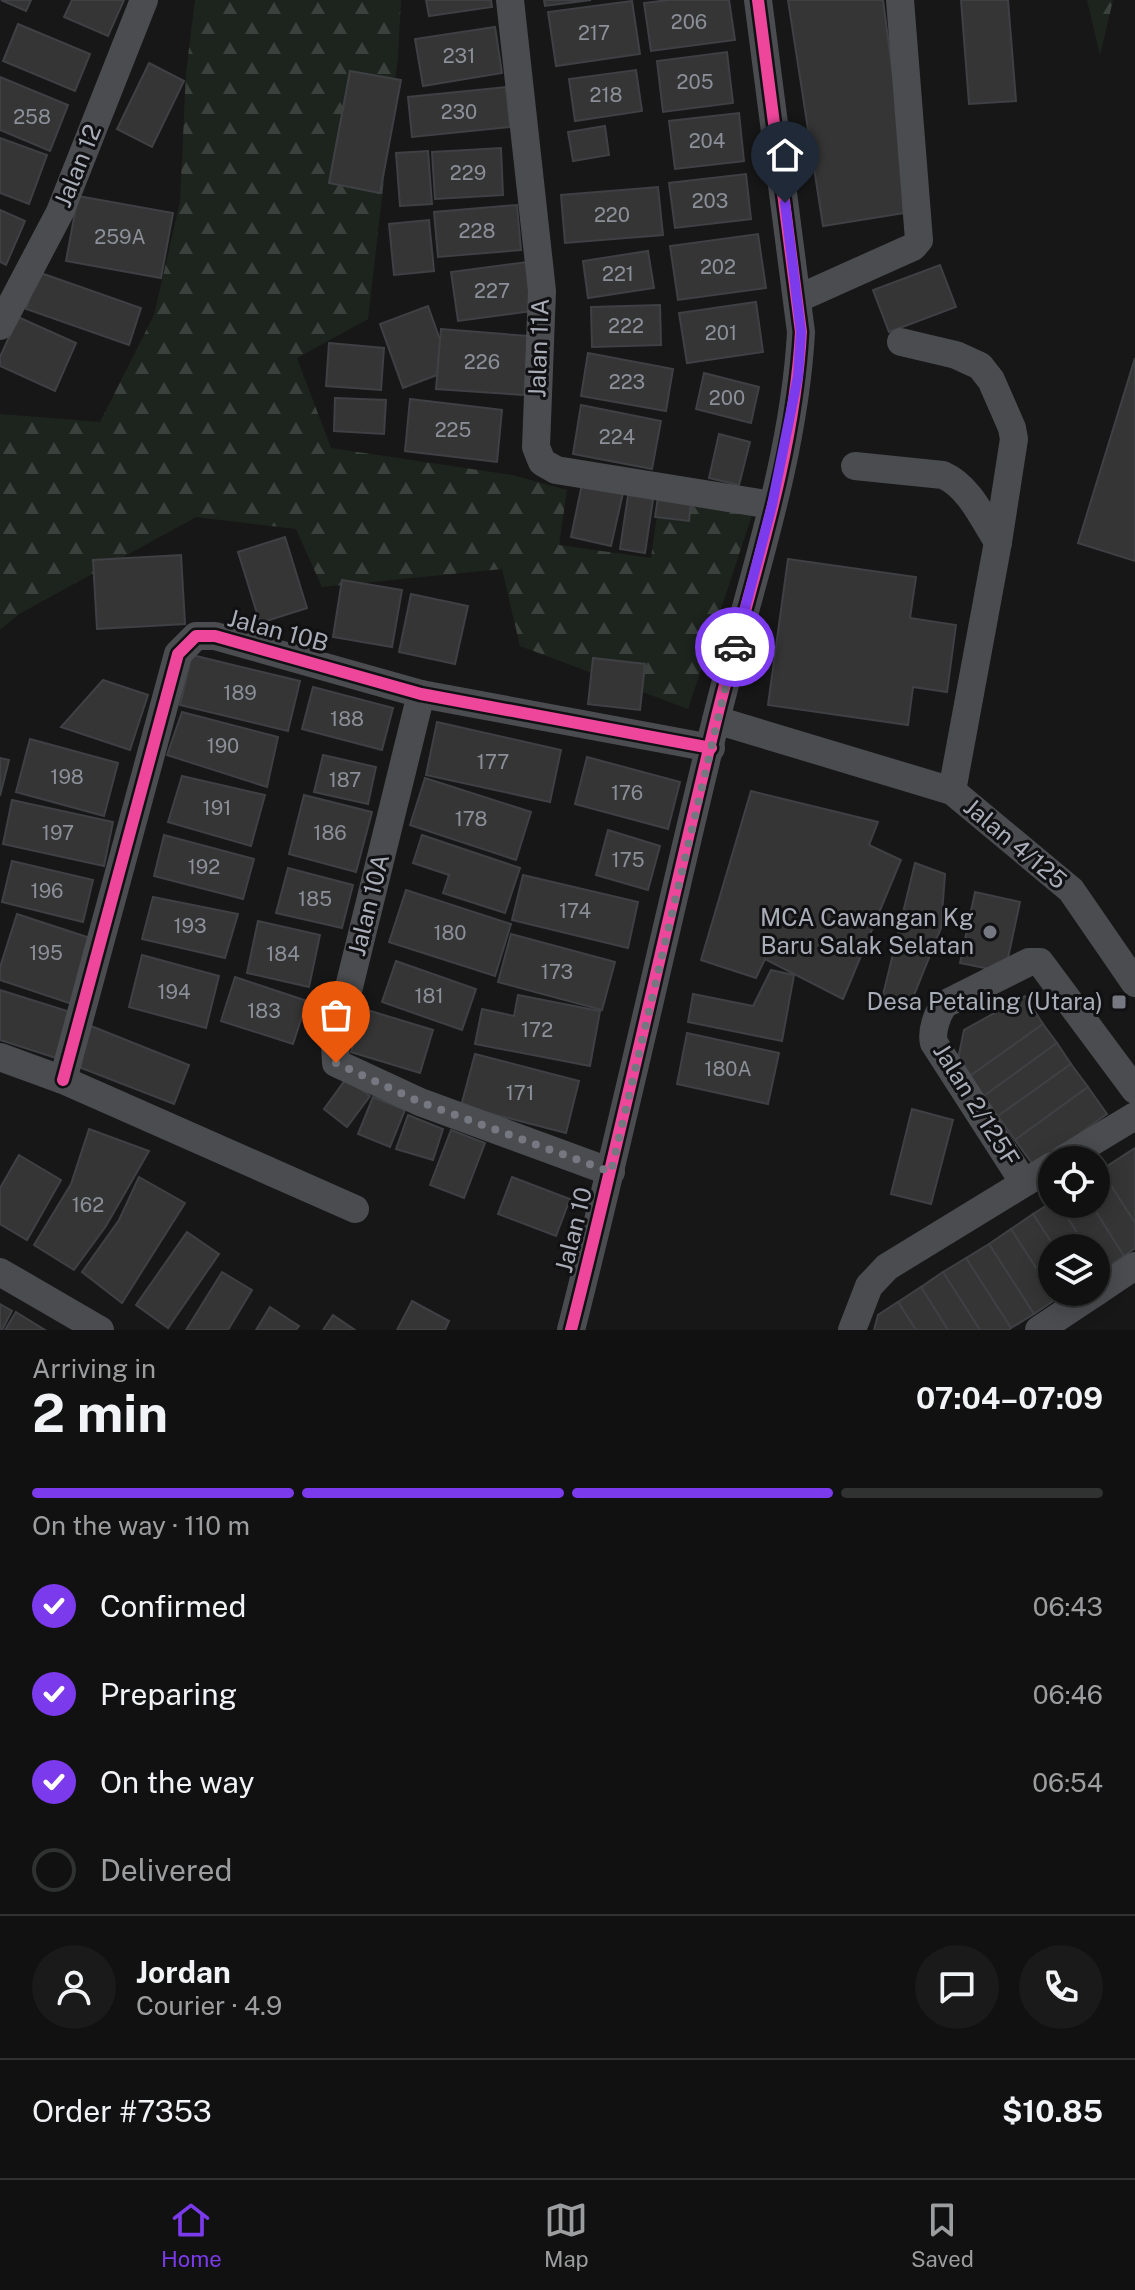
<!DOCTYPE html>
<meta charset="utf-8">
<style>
:root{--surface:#111;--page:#1a1a1a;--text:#f1f3f6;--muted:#9c9d9f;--line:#303131;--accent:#7c3aed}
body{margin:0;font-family:"Public Sans",sans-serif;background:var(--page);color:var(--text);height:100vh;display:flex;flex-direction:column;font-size:30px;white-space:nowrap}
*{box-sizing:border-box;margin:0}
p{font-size:26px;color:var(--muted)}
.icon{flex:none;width:44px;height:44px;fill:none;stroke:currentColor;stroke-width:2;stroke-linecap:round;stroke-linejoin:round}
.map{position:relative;height:1330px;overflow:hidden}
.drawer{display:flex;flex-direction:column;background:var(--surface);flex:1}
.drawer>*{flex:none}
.controls{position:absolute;left:1038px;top:1146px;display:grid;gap:16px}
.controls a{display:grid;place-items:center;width:72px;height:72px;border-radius:50%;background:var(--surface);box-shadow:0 4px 20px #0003,0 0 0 2px var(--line);font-size:40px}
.pin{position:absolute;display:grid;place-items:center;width:68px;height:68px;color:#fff;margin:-82px -34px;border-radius:50% 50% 50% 0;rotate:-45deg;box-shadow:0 0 8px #0007}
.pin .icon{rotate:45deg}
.courier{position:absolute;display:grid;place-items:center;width:80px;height:80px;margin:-40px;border:6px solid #7c3aed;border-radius:50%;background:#fff;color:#222;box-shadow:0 2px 10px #0007}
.summary em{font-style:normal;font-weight:700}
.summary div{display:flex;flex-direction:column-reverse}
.summary{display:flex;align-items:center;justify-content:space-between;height:136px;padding:0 32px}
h1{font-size:52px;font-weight:700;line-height:60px}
.bar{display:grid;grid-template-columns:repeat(4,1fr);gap:12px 8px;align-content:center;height:96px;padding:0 32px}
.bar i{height:10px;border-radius:6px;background:var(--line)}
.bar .current{background:var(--accent)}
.bar p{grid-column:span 4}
.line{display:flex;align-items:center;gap:20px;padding:0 32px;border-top:2px solid var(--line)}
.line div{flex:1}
.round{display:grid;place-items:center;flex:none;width:84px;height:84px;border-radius:42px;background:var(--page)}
ol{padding:0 32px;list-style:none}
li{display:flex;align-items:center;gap:24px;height:88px}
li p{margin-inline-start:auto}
li .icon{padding:8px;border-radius:50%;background:var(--accent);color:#fff;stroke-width:4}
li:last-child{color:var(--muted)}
li i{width:44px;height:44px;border:4px solid var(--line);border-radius:50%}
.dock{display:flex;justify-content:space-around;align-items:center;height:112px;border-top:2px solid var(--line);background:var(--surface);font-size:22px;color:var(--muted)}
.dock a{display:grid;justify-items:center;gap:4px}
.dock .current{color:var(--accent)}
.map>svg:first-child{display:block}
</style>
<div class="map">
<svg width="1135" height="1330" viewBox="0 0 1135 1330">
<defs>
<pattern id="forest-firs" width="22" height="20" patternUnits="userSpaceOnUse" patternTransform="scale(2)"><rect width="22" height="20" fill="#1d241e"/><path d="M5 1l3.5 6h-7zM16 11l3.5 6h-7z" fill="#3b413d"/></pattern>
</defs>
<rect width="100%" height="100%" fill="#171717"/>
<g fill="url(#forest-firs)">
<polygon points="195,0 401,0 398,57 368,319 297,358 331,448 512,475 567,490 559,545 651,558 659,501 752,515 688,709 520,646 502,569 322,587 296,529 196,517 19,614 0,630 0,414 100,422 154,315 180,202 186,73"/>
<polygon points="1087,0 1113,0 1100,55"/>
</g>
<g fill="#353536" stroke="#3f4043" stroke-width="2">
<polygon points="1,0 31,0 26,11"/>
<polygon points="72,0 124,0 108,36 64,17"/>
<polygon points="426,0 491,0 492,7 429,16"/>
<polygon points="544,0 591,0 545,6"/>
<polygon points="669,0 729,0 735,40 651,51 644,3"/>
<polygon points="788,0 883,0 911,212 823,226"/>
<polygon points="961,0 1008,0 1016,101 969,104"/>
<polygon points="632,1 640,54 556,66 548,12"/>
<polygon points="18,24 90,54 75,91 3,61"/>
<polygon points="495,27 502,73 423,86 415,39"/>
<polygon points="727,52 733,103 663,112 657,61"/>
<polygon points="149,63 184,81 152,147 117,129"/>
<polygon points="636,70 642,111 575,121 569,79"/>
<polygon points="350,71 401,80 380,193 329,183"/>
<polygon points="0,77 68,105 50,151 0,130"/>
<polygon points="506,87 510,127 412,137 408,97"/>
<polygon points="739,113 744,161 675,169 669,121"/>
<polygon points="605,126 609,155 573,161 568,132"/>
<polygon points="0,138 47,155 29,204 0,193"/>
<polygon points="501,148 503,195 435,199 432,152"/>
<polygon points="428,151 432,204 400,206 396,153"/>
<polygon points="746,174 751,219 675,228 669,183"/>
<polygon points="658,187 663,235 565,243 561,195"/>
<polygon points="78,196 173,213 161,278 66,261"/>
<polygon points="517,205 521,250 438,257 434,212"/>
<polygon points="0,210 25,221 6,265 0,262"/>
<polygon points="429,220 434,271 394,275 389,224"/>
<polygon points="758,234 766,288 678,300 670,246"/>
<polygon points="648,251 654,288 588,298 583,261"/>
<polygon points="527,262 533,311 458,321 451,272"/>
<polygon points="940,265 956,307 889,332 873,290"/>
<polygon points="38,272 141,308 129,345 26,309"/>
<polygon points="756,302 763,352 687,363 679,313"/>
<polygon points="660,305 661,345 592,347 591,307"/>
<polygon points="428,306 440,340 437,375 403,388 380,324"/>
<polygon points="18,317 76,343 55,391 0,366 0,357"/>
<polygon points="441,329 528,336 524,395 436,389"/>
<polygon points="329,343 384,348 381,390 326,386"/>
<polygon points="588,353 673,369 666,411 581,396"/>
<polygon points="1135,358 1135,561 1078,543"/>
<polygon points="704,373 759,387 751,423 696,409"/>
<polygon points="335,398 386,400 384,434 334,431"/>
<polygon points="410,399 502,410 497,462 405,451"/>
<polygon points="581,405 661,421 652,469 573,454"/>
<polygon points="719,434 750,442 739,485 709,478"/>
<polygon points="582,484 623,493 611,546 571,537"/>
<polygon points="629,489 654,493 645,553 620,549"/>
<polygon points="658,497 691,501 689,521 655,517"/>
<polygon points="285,537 307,608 260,623 238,552"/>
<polygon points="181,555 185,624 97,629 93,560"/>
<polygon points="788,559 916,577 910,618 956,625 947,692 913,687 908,725 768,705"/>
<polygon points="342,580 402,590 392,647 333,637"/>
<polygon points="411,594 468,606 455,664 399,652"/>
<polygon points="192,655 300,681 288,731 180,705"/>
<polygon points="593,658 645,664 640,710 588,704"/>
<polygon points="103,680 148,695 130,750 61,727"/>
<polygon points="313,687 393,708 382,750 302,729"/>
<polygon points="182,712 278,737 267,787 167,755"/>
<polygon points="437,722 561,750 550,802 426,775"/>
<polygon points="30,739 118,763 104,816 16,792"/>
<polygon points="323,755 376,767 368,804 314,792"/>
<polygon points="587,757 680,782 668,829 575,804"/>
<polygon points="0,758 9,760 0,796"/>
<polygon points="182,776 265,795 251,846 168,822"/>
<polygon points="425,778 531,812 516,860 410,825"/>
<polygon points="751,791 878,822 869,845 901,860 843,999 765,959 756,978 701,960"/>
<polygon points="304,795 372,812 356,872 289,854"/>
<polygon points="12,800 113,822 104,866 3,844"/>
<polygon points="608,830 660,846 648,890 596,875"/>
<polygon points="164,835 254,859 243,899 154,876"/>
<polygon points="422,835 520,868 505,913 443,893 449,875 413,863"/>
<polygon points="12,861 93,880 83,922 2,902"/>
<polygon points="915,863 945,874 941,928 908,1010 883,995"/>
<polygon points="288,868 353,885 342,928 276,913"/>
<polygon points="523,875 638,902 628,948 512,920"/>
<polygon points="406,890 511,924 495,976 389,942"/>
<polygon points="975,892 1020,902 1005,972 960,963"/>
<polygon points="153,897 238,914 225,958 142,939"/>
<polygon points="17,914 93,939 72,1004 0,980 0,967"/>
<polygon points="258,921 320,935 309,987 247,973"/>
<polygon points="511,934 615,962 602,1010 498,982"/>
<polygon points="142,955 219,976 206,1028 129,1007"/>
<polygon points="396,961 476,989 462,1030 382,1002"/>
<polygon points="771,970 794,975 782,1041 688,1022 693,994 753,1006"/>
<polygon points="235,977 307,1001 293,1044 221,1021"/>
<polygon points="0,990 70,1012 56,1058 0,1040"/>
<polygon points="518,995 600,1011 590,1066 475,1044 482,1009 514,1016"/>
<polygon points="1025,996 1043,1024 970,1076 958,1059 964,1030"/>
<polygon points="364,1009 433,1030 420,1073 351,1052"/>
<polygon points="1043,1024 1057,1043 984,1096 970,1076"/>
<polygon points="91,1026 189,1065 174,1104 76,1066"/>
<polygon points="687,1033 779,1053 768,1104 677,1084"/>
<polygon points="1057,1043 1071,1064 998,1116 984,1096"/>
<polygon points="475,1054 579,1081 566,1133 461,1106"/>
<polygon points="1071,1064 1088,1087 1015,1140 998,1116"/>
<polygon points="346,1079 370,1096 347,1127 324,1109"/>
<polygon points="1088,1087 1107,1114 1034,1166 1015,1140"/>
<polygon points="373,1097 405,1110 390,1147 358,1134"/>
<polygon points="912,1109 953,1120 931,1204 891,1194"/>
<polygon points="408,1115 443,1129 433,1160 396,1149"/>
<polygon points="89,1129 149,1151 106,1226 74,1270 34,1245 71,1184"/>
<polygon points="451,1130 485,1143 464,1198 430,1185"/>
<polygon points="1135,1148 1135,1223 1101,1170"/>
<polygon points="19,1155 61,1180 27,1240 0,1224 0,1188"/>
<polygon points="1101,1170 1135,1223 1135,1248 1124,1256 1091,1204 1096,1204 1096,1174"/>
<polygon points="139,1177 185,1203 122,1303 82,1272 119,1220"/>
<polygon points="512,1177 570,1199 556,1236 498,1214"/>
<polygon points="1052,1202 1059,1204 1087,1248 1055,1248 1033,1214"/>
<polygon points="1059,1204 1091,1204 1124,1256 1102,1270 1096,1261 1096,1248 1087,1248"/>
<polygon points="1033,1214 1055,1248 1052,1248 1052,1292 1067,1292 1056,1299 1011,1229"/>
<polygon points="1011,1229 1056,1299 1034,1314 989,1244"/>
<polygon points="187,1232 219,1254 168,1328 136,1305"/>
<polygon points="989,1244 1034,1314 1011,1328 966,1258"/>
<polygon points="966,1258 1011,1328 1009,1330 980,1330 943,1272"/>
<polygon points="222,1272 252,1290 228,1330 186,1330"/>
<polygon points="943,1272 980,1330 948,1330 921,1287"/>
<polygon points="921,1287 948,1330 916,1330 898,1302"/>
<polygon points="412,1301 449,1321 445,1330 397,1330"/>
<polygon points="898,1302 916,1330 874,1330 878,1315"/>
<polygon points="0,1304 12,1311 2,1330 0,1330"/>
<polygon points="270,1307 299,1326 296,1330 256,1330"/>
<polygon points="16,1312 45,1330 5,1330"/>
<polygon points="333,1315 355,1330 323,1330"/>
</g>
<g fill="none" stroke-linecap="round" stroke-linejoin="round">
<g stroke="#4b4c50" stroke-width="28">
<polyline points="510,0 542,291 536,447 542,462 556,470 772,505"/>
<polyline points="797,299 913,247 919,240 900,0"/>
<polyline points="0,326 60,212 144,0"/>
<polyline points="901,342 956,355 980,366 991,380 1012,428 1014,439 998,542 952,791"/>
<path d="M855,466l88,9c27,12 40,44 55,67"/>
<polyline points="421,694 335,1044 336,1063 420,1102 611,1172"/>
<polyline points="716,720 952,791 1071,890 1135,983"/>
<polyline points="0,1057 63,1080 355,1209"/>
<polyline points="63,1080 178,654 196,636 215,636 421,694 711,748"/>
<polyline points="1062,1160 1135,1116"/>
<path d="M1024,1183l-90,-140c-3,-11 3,-30 11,-39l84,-42h11l95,128"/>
<polyline points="0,1272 100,1330"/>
<polyline points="1096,1292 1135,1266"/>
<path d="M571,1330c52,-204 96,-410 146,-614 31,-126 77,-254 84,-384l-43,-332"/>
<polyline points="852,1330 869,1286 887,1267 1052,1166"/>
<polyline points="1039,1330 1096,1292"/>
</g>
<defs>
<g id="cycleway">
<polyline points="63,1080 178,654 196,636 215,636 421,694 711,748"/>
<path d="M571,1330c52,-204 96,-410 146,-614 31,-126 77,-254 84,-384l-43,-332"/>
</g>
</defs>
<use href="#cycleway" stroke="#111113" stroke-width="17"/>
<use href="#cycleway" stroke="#ed469a" stroke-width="12"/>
</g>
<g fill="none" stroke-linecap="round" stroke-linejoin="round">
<polyline stroke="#757880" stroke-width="8" stroke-dasharray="0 14.4" points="336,1063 420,1102 611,1172 735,647"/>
<polyline stroke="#7c3aed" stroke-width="10" points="735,647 772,505 798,376 801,332 785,203"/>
</g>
<g fill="#757880" stroke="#111113" stroke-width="3">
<circle cx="990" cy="932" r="8"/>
<rect x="1111" y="994" width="16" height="16" rx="4"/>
</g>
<g text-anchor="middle" stroke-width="6" stroke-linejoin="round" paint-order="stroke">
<g font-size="20" fill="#8b8f98">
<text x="689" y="29">206</text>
<text x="594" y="40">217</text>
<text x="459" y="63">231</text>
<text x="695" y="89">205</text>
<text x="606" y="102">218</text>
<text x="459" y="119">230</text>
<text x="32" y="124">258</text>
<text x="707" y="148">204</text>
<text x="468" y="180">229</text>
<text x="710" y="208">203</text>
<text x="612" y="222">220</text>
<text x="477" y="238">228</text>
<text x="120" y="244">259A</text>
<text x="718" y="274">202</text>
<text x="618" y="281">221</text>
<text x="492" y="298">227</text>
<text x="626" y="333">222</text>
<text x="721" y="340">201</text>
<text x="482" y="369">226</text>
<text x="627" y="389">223</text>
<text x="727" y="405">200</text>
<text x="453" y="437">225</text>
<text x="617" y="444">224</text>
<text x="240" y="700">189</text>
<text x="347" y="726">188</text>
<text x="223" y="753">190</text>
<text x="493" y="769">177</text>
<text x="67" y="784">198</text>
<text x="345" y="787">187</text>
<text x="627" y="800">176</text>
<text x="217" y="815">191</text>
<text x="471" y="826">178</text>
<text x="58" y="840">197</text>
<text x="330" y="840">186</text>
<text x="628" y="867">175</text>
<text x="204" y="874">192</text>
<text x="47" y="898">196</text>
<text x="315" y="906">185</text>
<text x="575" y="918">174</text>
<text x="190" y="933">193</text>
<text x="450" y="940">180</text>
<text x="46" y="960">195</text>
<text x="283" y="961">184</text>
<text x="557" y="979">173</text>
<text x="174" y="999">194</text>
<text x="429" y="1003">181</text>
<text x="264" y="1018">183</text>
<text x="537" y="1037">172</text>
<text x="728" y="1076">180A</text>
<text x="520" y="1100">171</text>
<text x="88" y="1212">162</text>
</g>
<g font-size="24" fill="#a8adb8" stroke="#111113">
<text transform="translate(78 166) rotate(-68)" y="8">Jalan 12</text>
<text transform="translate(539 348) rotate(-88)" y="8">Jalan 11A</text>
<text transform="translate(278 631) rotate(15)" y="8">Jalan 10B</text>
<text transform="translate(1015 844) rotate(40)" y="8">Jalan 4/125</text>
<text transform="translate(369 905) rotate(-76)" y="8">Jalan 10A</text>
<text transform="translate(976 1105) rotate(58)" y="8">Jalan 2/125F</text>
<text transform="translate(574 1230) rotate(-76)" y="8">Jalan 10</text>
</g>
<g font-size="24" fill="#a8adb8" stroke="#111113" text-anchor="end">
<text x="974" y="926">MCA Cawangan Kg<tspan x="974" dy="28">Baru Salak Selatan</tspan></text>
<text x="1103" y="1010">Desa Petaling (Utara)</text>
</g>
</g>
</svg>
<div class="controls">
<a><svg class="icon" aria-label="locate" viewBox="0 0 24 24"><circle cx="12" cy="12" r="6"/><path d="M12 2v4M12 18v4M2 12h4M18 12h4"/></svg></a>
<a><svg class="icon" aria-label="layers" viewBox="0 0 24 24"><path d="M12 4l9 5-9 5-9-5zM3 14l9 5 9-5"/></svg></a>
</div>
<div class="pin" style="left:336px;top:1063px;background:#ea580c"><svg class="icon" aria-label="bag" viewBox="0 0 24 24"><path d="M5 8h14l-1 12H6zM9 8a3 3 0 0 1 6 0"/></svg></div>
<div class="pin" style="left:785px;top:203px;background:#1f2937"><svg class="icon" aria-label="home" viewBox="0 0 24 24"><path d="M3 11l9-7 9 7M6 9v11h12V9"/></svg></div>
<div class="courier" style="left:735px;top:647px"><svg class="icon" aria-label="car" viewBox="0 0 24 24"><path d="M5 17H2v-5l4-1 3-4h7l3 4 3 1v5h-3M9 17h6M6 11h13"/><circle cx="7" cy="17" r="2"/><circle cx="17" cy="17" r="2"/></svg></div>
</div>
<section class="drawer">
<div class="summary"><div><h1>2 min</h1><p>Arriving in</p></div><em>07:04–07:09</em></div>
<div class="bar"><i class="current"></i><i class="current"></i><i class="current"></i><i></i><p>On the way · 110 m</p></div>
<ol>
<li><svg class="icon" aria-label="check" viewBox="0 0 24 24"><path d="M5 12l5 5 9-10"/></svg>Confirmed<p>06:43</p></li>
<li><svg class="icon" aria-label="check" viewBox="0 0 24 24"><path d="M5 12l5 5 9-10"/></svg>Preparing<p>06:46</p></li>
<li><svg class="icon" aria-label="check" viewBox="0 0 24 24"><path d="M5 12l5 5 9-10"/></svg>On the way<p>06:54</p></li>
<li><i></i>Delivered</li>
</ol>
<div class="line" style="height:144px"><a class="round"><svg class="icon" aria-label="person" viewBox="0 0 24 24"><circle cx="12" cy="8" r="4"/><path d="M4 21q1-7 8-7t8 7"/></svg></a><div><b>Jordan</b><p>Courier · 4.9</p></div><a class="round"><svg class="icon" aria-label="chat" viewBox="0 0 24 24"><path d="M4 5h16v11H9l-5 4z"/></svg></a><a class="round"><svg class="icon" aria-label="phone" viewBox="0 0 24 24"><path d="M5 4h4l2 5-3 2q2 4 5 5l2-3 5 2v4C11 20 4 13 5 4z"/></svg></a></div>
<div class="line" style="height:104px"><div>Order #7353</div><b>$10.85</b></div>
</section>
<nav class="dock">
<a class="current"><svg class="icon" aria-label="home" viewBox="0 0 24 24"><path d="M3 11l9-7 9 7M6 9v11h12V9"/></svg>Home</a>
<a><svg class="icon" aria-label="map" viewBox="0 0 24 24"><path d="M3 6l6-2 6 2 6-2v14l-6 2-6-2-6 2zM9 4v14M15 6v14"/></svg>Map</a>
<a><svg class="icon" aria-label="saved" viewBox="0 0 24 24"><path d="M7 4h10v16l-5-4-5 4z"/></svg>Saved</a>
</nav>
